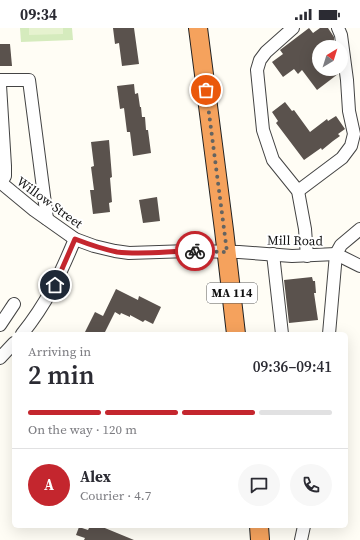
<!DOCTYPE html>
<meta charset="utf-8">
<style>
:root{--surface:#fff;--page:#f7f7f7;--text:#2b2b33;--muted:#7c7c81;--line:#e1e1e2;--accent:#c4262e}
body{margin:0;font-family:"Source Serif 4",serif;background:var(--page);color:var(--text);height:100vh;display:flex;flex-direction:column;font-size:15px;white-space:nowrap}
*{box-sizing:border-box;margin:0}
p{font-size:13px;color:var(--muted)}
.icon{flex:none;width:22px;height:22px;fill:none;stroke:currentColor;stroke-width:2;stroke-linecap:round;stroke-linejoin:round}
.map{position:relative;flex:1;overflow:hidden}
.details{position:absolute;left:12px;top:304px;width:336px;height:196px;display:flex;flex-direction:column;background:var(--surface);border-radius:6px;box-shadow:0 4px 16px #0002}
.details>*{flex:none}
.needle{width:26px;rotate:38deg}
.tools{position:absolute;left:312px;top:12px;display:grid;gap:8px}
.tools a{display:grid;place-items:center;width:36px;height:36px;border-radius:50%;background:var(--surface);box-shadow:0 4px 16px #0002;font-size:20px}
.pin{position:absolute;display:grid;place-items:center;width:34px;height:34px;color:#fff;margin:-17px;border:2px solid #fff;border-radius:50%;box-shadow:0 1px 4px #0007}
.courier{position:absolute;display:grid;place-items:center;width:40px;height:40px;margin:-20px;border:3px solid #c4262e;border-radius:50%;background:#fff;color:#222;box-shadow:0 1px 5px #0007}
.headline em{font-style:normal;font-weight:600}
.headline div{display:flex;flex-direction:column-reverse}
.headline{display:flex;align-items:center;justify-content:space-between;height:68px;padding:0 16px}
h1{font-size:26px;font-weight:600;line-height:30px}
.bar{display:grid;grid-template-columns:repeat(4,1fr);gap:6px 4px;align-content:center;height:48px;padding:0 16px}
.bar i{height:5px;border-radius:3px;background:var(--line)}
.bar .current{background:var(--accent)}
.bar p{grid-column:span 4}
.line{display:flex;align-items:center;gap:10px;padding:0 16px;border-top:1px solid var(--line)}
.line div{flex:1}
.round{display:grid;place-items:center;flex:none;width:42px;height:42px;border-radius:21px;background:var(--page)}
.status{display:flex;justify-content:space-between;align-items:center;height:28px;padding:0 20px;background:var(--surface);direction:ltr}
.status svg{height:11px;fill:currentColor}
.map>svg:first-child{display:block}
</style>
<div class="status"><b>09:34</b><svg viewBox="0 0 49 12"><path d="M0 12V9h3v3zM5 12V6h3v6zM10 12V3h3v9zM15 12V0h3v12zM26 1h20v11H26zM47 4h2v5h-2z"/></svg></div>
<div class="map">
<svg width="360" height="512" viewBox="0 0 360 512">
<rect width="100%" height="100%" fill="#fffdf5"/>
<polygon fill="#d5ebbd" points="20,0 72,0 73,12 21,14"/>
<polygon fill="#e6f2cf" points="29,0 63,0 63,6 29,7"/>
<g fill="#5a524d">
<polygon points="113,0 134,0 139,36 122,38 119,15 115,16"/>
<polygon points="309,0 313,5 320,0 328,0 334,9 334,13 326,19 319,19 319,41 335,41 338,46 317,62 302,42 298,46 294,41 283,49 272,34 283,26 280,22"/>
<polygon points="0,16 10,16 12,38 0,38"/>
<polygon points="134,56 135,66 138,65 140,79 141,79 142,89 145,89 146,102 148,102 151,125 133,128 130,104 127,104 124,80 120,81 117,58"/>
<polygon points="285,74 292,83 294,82 310,104 327,91 328,93 336,88 345,101 338,106 340,108 333,113 322,122 321,120 304,132 276,95 278,93 272,84"/>
<polygon points="109,112 112,149 110,150 112,174 109,175 110,184 93,186 90,162 94,162 91,139 94,138 91,114"/>
<polygon points="157,169 160,193 143,195 139,172"/>
<polygon points="312,249 313,253 315,253 316,265 314,265 318,292 289,295 284,252"/>
<polygon points="116,261 138,272 139,268 161,279 153,296 145,292 143,294 130,287 130,289 121,285 120,287 115,284 104,306 84,306 95,284 103,288"/>
<polygon points="90,498 100,498 134,512 84,512 85,510 76,507 79,499 88,502"/>
</g>
<g fill="none" stroke-linecap="round" stroke-linejoin="round">
<defs>
<g id="minor">
<polyline points="293,0 266,24 260,32 257,42 263,102 273,132 298,163 305,201 307,228"/>
<polyline points="0,52 29,52 47,191"/>
<polyline points="0,57 5,138 5,148 1,155"/>
<polyline points="0,154 34,182 75,211 94,218 115,223 129,225 189,223 239,224 292,228 336,226 360,238"/>
<polyline points="298,163 342,130 351,118 354,106 349,83 347,52 341,7 338,0"/>
<polyline points="273,226 282,306"/>
<polyline points="0,297 14,276"/>
<path d="M22,306c25,-31 38,-59 53,-95"/>
<polyline points="329,306 336,226 341,217 360,201"/>
<polyline points="0,330 14,315"/>
<polyline points="301,512 304,498"/>
</g>
<g id="highway">
<polyline points="198,0 224,202 236,306"/>
<polyline points="259,498 260,512"/>
</g>
</defs>
<use href="#minor" stroke="#444" stroke-width="14"/>
<use href="#highway" stroke="#222" stroke-width="20"/>
<use href="#minor" stroke="#fff" stroke-width="12"/>
<use href="#highway" stroke="#f5a25d" stroke-width="18"/>
</g>
<g fill="none" stroke-linecap="round" stroke-linejoin="round">
<polyline stroke="#646461" stroke-width="4" stroke-dasharray="0 7.2" points="195,223 227,224 206,62"/>
<path stroke="#c4262e" stroke-width="5" d="M55,257l20,-46c13,5 27,10 42,13 26,3 52,-1 78,-1"/>
</g>
<g text-anchor="middle" stroke-width="4" stroke-linejoin="round" paint-order="stroke">
<rect fill="#fff" stroke="#585858" stroke-width="1" x="207" y="255" width="50" height="20" rx="3"/>
<g font-size="12" font-weight="bold" fill="#111">
<text x="232" y="269">MA 114</text>
</g>
<g font-size="13" fill="#111" stroke="#fff">
<text transform="translate(50 174) rotate(36)" y="5">Willow Street</text>
<text transform="translate(295 212) rotate(1)" y="5">Mill Road</text>
</g>
</g>
</svg>
<div class="tools">
<a><svg class="needle" viewBox="-14 -14 28 28"><path d="M0-13l5 13h-10z" fill="#e53935"/><path d="M0 13l5-13h-10z" fill="#7c7c81"/></svg></a>
</div>
<div class="pin" style="left:206px;top:62px;background:#ea580c"><svg class="icon" aria-label="bag" viewBox="0 0 24 24"><path d="M5 8h14l-1 12H6zM9 8a3 3 0 0 1 6 0"/></svg></div>
<div class="pin" style="left:55px;top:257px;background:#1f2937"><svg class="icon" aria-label="home" viewBox="0 0 24 24"><path d="M3 11l9-7 9 7M6 9v11h12V9"/></svg></div>
<div class="courier" style="left:195px;top:223px"><svg class="icon" aria-label="bike" viewBox="0 0 24 24"><circle cx="6" cy="16" r="4"/><circle cx="18" cy="16" r="4"/><path d="M6 16l4-8h5l3 8M10 8l3 8H6M13 5h3"/></svg></div>
<section class="details">
<div class="headline"><div><h1>2 min</h1><p>Arriving in</p></div><em>09:36–09:41</em></div>
<div class="bar"><i class="current"></i><i class="current"></i><i class="current"></i><i></i><p>On the way · 120 m</p></div>
<div class="line" style="height:72px"><b class="round" style="background:var(--accent);color:#fff">A</b><div><b>Alex</b><p>Courier · 4.7</p></div><a class="round"><svg class="icon" aria-label="chat" viewBox="0 0 24 24"><path d="M4 5h16v11H9l-5 4z"/></svg></a><a class="round"><svg class="icon" aria-label="phone" viewBox="0 0 24 24"><path d="M5 4h4l2 5-3 2q2 4 5 5l2-3 5 2v4C11 20 4 13 5 4z"/></svg></a></div>
</section>
</div>
